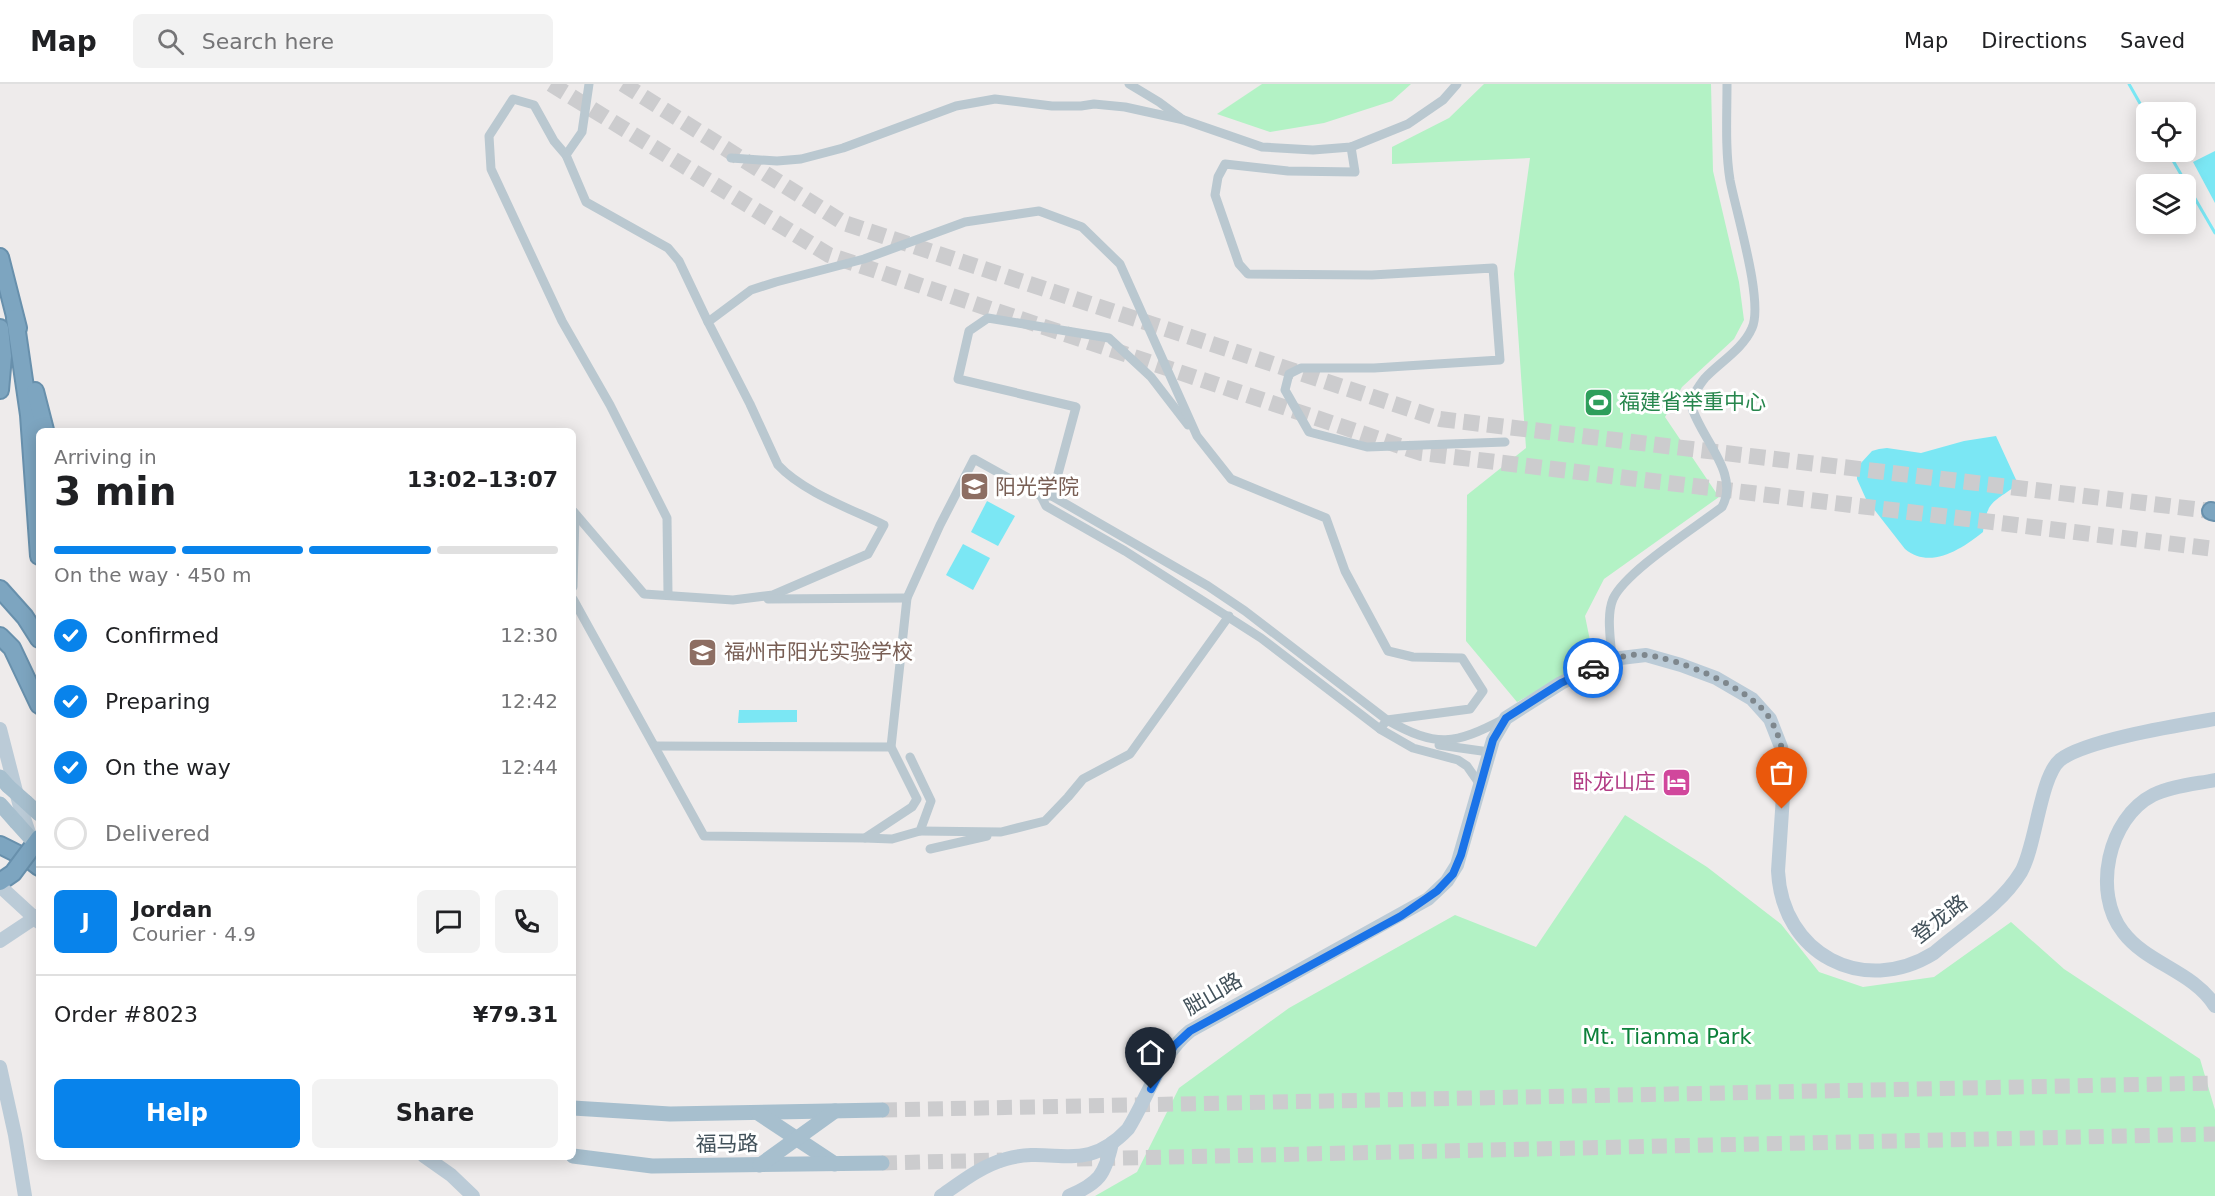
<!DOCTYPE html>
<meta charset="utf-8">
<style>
:root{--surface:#fff;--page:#f2f2f2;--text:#202124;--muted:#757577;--line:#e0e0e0;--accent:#0883eb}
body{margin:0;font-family:"DejaVu Sans","Noto Sans SC",sans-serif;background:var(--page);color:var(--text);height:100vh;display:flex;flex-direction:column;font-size:22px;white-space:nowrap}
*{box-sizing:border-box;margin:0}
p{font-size:20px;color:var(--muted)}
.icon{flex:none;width:33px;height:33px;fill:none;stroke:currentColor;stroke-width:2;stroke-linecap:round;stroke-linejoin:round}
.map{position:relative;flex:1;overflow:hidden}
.panel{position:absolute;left:36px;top:344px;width:540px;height:732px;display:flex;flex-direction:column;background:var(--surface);border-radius:9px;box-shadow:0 3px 15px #0003}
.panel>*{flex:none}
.controls{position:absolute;left:2136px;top:18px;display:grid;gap:12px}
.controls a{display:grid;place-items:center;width:60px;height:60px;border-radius:9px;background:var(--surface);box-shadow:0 3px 15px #0003;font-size:30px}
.pin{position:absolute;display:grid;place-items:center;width:51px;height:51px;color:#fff;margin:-62px -26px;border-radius:50% 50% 50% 0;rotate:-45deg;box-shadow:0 0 6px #0007}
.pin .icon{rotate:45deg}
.courier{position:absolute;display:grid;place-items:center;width:60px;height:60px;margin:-30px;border:4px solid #1a73e8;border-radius:50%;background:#fff;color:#222;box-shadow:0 2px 8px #0007}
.headline em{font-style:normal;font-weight:700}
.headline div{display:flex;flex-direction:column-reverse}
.headline{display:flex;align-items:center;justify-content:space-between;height:102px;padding:0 18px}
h1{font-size:39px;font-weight:700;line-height:45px}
.bar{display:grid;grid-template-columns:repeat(4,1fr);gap:9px 6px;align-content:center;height:72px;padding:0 18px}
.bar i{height:8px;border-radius:4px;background:var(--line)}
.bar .on{background:var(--accent)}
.bar p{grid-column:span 4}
.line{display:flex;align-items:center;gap:15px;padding:0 18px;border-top:2px solid var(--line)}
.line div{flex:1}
.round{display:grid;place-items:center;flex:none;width:63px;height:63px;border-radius:9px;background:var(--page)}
ol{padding:0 18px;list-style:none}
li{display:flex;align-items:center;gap:18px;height:66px}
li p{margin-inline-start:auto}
li .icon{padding:6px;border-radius:50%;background:var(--accent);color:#fff;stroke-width:4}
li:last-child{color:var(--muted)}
li i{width:33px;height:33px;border:3px solid var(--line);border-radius:50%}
.button{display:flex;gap:12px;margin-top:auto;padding:12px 18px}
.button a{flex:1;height:69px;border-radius:9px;background:var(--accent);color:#fff;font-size:24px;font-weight:700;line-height:69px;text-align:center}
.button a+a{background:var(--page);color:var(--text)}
header{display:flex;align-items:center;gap:36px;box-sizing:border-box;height:84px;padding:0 30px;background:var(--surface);border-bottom:2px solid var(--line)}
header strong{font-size:28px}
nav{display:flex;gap:33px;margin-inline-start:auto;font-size:21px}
.search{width:420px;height:54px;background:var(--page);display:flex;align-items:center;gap:15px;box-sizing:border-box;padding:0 21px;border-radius:9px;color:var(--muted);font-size:22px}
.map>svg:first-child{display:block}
</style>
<header>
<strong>Map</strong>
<div class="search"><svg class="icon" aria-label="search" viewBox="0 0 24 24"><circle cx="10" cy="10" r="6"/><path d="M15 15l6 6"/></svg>Search here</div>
<nav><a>Map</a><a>Directions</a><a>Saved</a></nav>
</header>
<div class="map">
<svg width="2215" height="1112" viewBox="0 0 2215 1112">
<rect width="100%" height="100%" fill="#eeebeb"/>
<g fill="#b3f2c5">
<polygon points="1262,0 1411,0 1392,17 1324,39 1270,48 1217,30"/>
<polygon points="1484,0 1711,0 1713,87 1739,198 1744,236 1734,255 1682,303 1665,333 1719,413 1604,495 1585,532 1594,576 1517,618 1466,557 1467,411 1526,364 1514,190 1530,74 1392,80 1392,63 1449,34"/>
<polygon points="1625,731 1707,783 1781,840 1819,888 1863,903 1934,893 2011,838 2064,885 2200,975 2215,1026 2215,1112 1095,1112 1137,1088 1179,1004 1289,924 1455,831 1536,863"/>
</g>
<g fill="#7be7f4">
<polygon points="2215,67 2215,119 2193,78"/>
<path d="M1996,352l22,48c-24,19 -31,15 -35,48 -21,17 -53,38 -78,17l-39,-50 -9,-20v-8l4,-8 11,-12 7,-2 8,-1 34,5 43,-12z"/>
<polygon points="987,417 1015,432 998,462 971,448"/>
<polygon points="963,460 990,474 973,506 946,491"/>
<polygon points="739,626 797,626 797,638 738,639"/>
</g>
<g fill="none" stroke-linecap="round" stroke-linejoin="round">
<g stroke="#7be7f4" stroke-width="3">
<polyline points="2129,0 2146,30"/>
<polyline points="2168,68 2215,149"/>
</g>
<g stroke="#ccccce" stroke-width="15" stroke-dasharray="15 8" stroke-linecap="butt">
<polyline points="882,1026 2215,999"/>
<polyline points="1077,1075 2215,1050"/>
<polyline points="882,1079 1002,1076"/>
</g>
<g stroke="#ccccce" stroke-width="16" stroke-dasharray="16 8" stroke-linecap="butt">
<polyline points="551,0 829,171 1421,369 2215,465"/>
<polyline points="623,0 844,139 1440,335 2211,427"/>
</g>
<defs>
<g id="highway">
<polyline points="0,173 18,244"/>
<polyline points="15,234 29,331 39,472"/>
<polyline points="0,244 3,272 0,306"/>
<polyline points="35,307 45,346"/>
<polyline points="2211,427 2215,428"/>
<polyline points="0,505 25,533 39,555"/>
<polyline points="0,552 12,564 39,621"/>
<polyline points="0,761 30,776 39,783"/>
</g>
</defs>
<use href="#highway" stroke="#6890ac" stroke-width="20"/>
<g stroke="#bac8d0" stroke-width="9">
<polyline points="1129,0 1159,18 1182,35"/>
<polyline points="1351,63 1355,88 1288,87 1225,80 1218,93 1215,111 1239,180 1248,190 1372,191 1493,184 1500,276 1374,284 1301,284 1289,290 1285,306 1309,348 1367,363 1505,358"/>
<polyline points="566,71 582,48 589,0"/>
<polyline points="731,74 777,77 801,75 843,64 956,22 995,15 1052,22 1081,22 1094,20 1125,23 1184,36 1262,63 1313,66 1351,63 1408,40 1443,16 1457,0"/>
<polyline points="1052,412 1076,323 958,295 969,247 988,234 1109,254 1151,293 1188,341"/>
<path d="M573,427l71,83 89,6 40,-5 95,-41 16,-29c-33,-16 -81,-33 -106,-60l-28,-61 -42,-82 43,-32 25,-8 88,-23 101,-37 74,-11 43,16 38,37 77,172 34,43 95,39 19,53 43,80 25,6 49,1 21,33 -13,18 -83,11 -7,9"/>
<polyline points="573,503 575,431"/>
<polyline points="668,510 667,434 610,321 562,237 491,85 489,52 513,15 534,21 554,57 566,71 586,118 668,164 679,177 708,238"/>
<polyline points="573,515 704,752 865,754 912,723 917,715 891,663 907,514 940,441 974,375 1041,412"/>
<polyline points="768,515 907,514"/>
<path d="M1612,575c-1,-18 -6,-43 1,-60 13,-28 82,-71 109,-92 19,-35 -24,-70 -32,-106 5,-8 9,-16 15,-23 15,-16 38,-29 47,-50 12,-26 -16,-116 -22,-148 -5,-31 -3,-64 -3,-96"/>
<polyline points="1439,661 1489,668"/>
<polyline points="655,662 891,663"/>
<path d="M1481,702l-14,-20 -9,-6 -45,-12 -33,-19 -119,-91 -136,-87 -79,-45 -5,-10h11l156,90 37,25 142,109c50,28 67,25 117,-1"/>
<polyline points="920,747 1001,748 1045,737 1068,713 1083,695 1130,670 1229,532"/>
<polyline points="865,754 892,755 920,747 931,717 910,673"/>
<polyline points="930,765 987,752"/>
</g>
<g stroke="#bbcbd7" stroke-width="14">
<polyline points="0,645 19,719 31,755"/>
<path d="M2215,696c-20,4 -44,6 -62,15 -45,23 -61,98 -30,137 24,32 70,39 92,74"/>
<polyline points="0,857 39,831"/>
<polyline points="0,983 15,1051 25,1112"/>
<polyline points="424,1072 451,1091 473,1112"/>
<path d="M941,1112c20,-14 40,-30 65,-37 49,-14 77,17 122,-30 20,-32 32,-74 62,-98l238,-132 19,-18 10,-16 36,-125 13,-22 55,-35 51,-24 34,-4 35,10 35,13 36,21 18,20 11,28 4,19 -7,105c4,83 85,126 156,82 29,-25 67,-48 87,-81 15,-26 19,-95 39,-112 25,-20 120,-35 155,-41"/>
<path d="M1069,1112c30,-13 36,-21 43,-53"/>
</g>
<g stroke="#a7bfce" stroke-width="15">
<polyline points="0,693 8,702"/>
<polyline points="26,718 39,730"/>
<polyline points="0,720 16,738"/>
<polyline points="573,1024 670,1030 882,1026"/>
<polyline points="758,1029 835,1080"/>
<polyline points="573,1072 652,1082 882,1079"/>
<polyline points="760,1081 835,1027"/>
</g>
<use href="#highway" stroke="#7da5c0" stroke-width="16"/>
<defs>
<polyline id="highway-bridge" points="0,798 13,789 39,754"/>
</defs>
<use href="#highway-bridge" stroke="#6890ac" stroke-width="20" stroke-linecap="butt"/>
<polyline stroke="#bbcbd7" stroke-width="14" points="4,806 39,838"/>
<g stroke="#a7bfce" stroke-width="15">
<polyline points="8,702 26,718"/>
<polyline points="16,738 34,758"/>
</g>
<use href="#highway-bridge" stroke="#7da5c0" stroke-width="16"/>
</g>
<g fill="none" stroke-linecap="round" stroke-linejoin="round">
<path stroke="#7e878d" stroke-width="6" stroke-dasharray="0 10.8" d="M1593,584c16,-8 33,-15 53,-13 34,4 107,34 124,64 17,28 16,59 12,90"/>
<polyline stroke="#1a73e8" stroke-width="8" points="1151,1005 1174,962 1190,947 1401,832 1437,807 1453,790 1461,771 1493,656 1506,634 1561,599 1593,584"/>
</g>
<defs>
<symbol id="stadium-square" viewBox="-11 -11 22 22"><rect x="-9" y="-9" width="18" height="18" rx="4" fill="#2e9e5b" stroke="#fff"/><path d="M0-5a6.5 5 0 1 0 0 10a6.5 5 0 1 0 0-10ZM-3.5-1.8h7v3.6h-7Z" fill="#fff"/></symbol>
<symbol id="university-square" viewBox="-11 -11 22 22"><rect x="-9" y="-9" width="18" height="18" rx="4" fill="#8d6e63" stroke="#fff"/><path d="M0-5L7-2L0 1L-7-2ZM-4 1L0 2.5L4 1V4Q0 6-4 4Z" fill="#fff"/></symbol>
<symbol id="school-square" viewBox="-11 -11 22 22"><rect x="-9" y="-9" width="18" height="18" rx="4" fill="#8d6e63" stroke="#fff"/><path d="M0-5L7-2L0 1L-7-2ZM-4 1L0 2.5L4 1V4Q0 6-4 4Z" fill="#fff"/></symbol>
<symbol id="hotel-square" viewBox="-11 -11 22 22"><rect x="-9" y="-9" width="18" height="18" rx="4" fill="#d1479c" stroke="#fff"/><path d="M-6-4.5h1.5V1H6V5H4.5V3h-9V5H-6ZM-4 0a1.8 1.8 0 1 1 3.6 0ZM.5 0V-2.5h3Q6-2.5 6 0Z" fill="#fff"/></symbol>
</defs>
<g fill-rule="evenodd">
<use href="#stadium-square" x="1582" y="302" width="33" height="33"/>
<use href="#university-square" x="958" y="386" width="33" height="33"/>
<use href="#school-square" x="686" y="552" width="33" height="33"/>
<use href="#hotel-square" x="1660" y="682" width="33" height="33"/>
</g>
<g text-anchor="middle" stroke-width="6" stroke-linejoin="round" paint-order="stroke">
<g font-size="21" fill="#27864d" stroke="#fff" text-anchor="start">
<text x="1619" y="325">福建省举重中心</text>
</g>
<g font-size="21" fill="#785e54" stroke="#fff" text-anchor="start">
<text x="995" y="410">阳光学院</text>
<text x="724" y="575">福州市阳光实验学校</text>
</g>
<g font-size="21" fill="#b23c85" stroke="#fff" text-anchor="end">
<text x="1656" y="705">卧龙山庄</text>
</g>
<g font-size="21" fill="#42515a" stroke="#fff">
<text transform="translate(1940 835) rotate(-38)" y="7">登龙路</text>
<text transform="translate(1213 910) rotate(-30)" y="7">胐山路</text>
<text transform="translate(727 1060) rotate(-1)" y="7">福马路</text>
</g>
<g font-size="21" fill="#0d813b" stroke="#fff">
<text x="1667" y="960">Mt. Tianma Park</text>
</g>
</g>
</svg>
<div class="controls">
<a><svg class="icon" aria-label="locate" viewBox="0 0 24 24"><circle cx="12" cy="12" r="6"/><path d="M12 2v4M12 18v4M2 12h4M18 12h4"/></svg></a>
<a><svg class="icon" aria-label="layers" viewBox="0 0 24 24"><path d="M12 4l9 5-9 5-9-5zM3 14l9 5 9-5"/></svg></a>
</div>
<div class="pin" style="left:1782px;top:725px;background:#ea580c"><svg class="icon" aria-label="bag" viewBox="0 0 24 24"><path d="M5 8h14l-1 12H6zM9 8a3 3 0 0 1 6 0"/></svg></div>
<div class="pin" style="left:1151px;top:1005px;background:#1f2937"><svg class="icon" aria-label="home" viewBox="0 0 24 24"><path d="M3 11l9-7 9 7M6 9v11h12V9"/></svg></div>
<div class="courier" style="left:1593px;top:584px"><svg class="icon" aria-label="car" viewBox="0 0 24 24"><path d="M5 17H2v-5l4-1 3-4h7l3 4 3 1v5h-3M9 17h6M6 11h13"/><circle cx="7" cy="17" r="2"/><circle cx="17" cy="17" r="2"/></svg></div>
<section class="panel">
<div class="headline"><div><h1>3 min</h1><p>Arriving in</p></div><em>13:02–13:07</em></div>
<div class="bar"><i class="on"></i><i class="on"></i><i class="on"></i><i></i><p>On the way · 450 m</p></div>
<ol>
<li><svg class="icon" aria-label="check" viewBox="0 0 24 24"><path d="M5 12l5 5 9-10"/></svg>Confirmed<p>12:30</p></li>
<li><svg class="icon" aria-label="check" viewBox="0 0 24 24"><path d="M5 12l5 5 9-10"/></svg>Preparing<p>12:42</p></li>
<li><svg class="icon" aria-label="check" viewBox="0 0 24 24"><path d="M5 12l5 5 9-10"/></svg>On the way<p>12:44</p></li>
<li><i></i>Delivered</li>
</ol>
<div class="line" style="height:108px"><b class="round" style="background:var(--accent);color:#fff">J</b><div><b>Jordan</b><p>Courier · 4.9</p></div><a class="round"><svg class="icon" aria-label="chat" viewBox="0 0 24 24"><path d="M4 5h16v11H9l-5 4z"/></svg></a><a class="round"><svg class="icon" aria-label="phone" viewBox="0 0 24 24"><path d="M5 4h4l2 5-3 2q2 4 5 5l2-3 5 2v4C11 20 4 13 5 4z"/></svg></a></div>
<div class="line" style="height:78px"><div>Order #8023</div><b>¥79.31</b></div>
<div class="button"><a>Help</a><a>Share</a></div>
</section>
</div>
